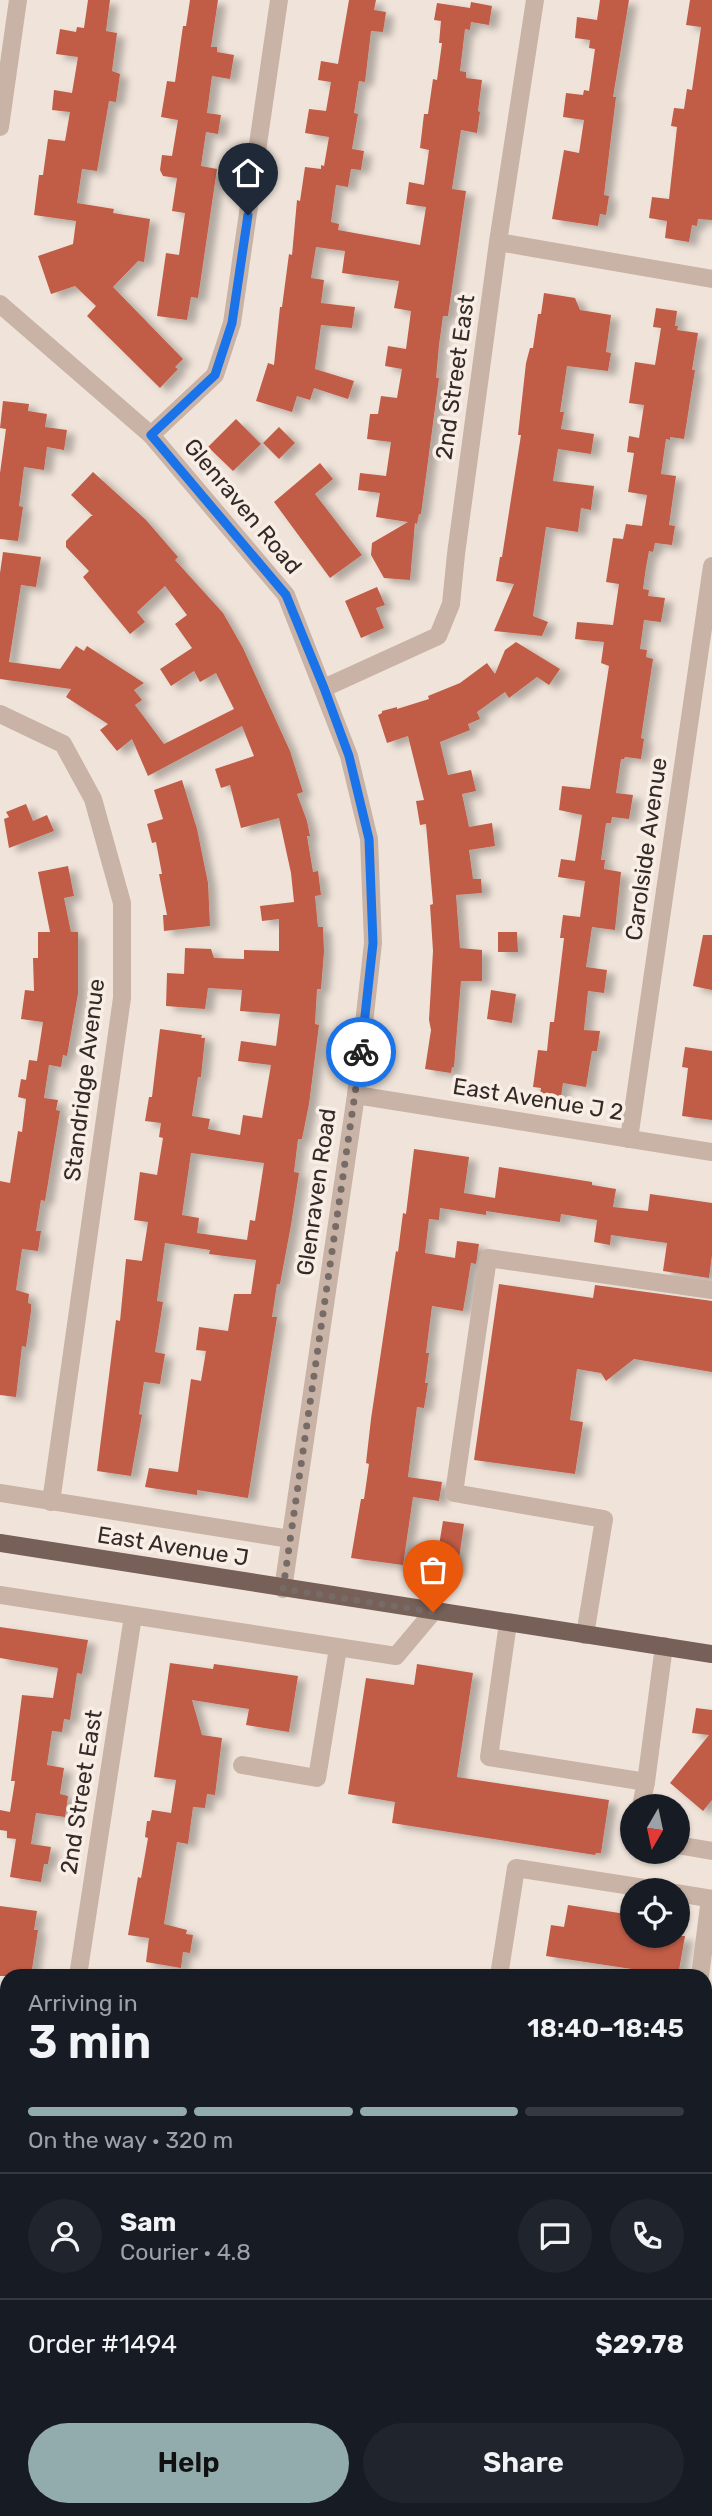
<!DOCTYPE html>
<meta charset="utf-8">
<style>
:root{--surface:#171b24;--page:#20242c;--text:#f1f3f6;--muted:#9ea1a6;--line:#363941;--accent:#92abad}
body{margin:0;font-family:Rubik,sans-serif;background:var(--page);color:var(--text);height:100vh;display:flex;flex-direction:column;font-size:26px;white-space:nowrap}
*{box-sizing:border-box;margin:0}
p{font-size:23px;color:var(--muted)}
.icon{flex:none;width:38px;height:38px;fill:none;stroke:currentColor;stroke-width:2;stroke-linecap:round;stroke-linejoin:round}
.map{position:relative;flex:1;overflow:hidden}
.panel{position:absolute;left:0px;top:1969px;width:712px;height:548px;display:flex;flex-direction:column;background:var(--surface);border-radius:21px 21px 0 0;box-shadow:0 2px 5px #0004}
.panel>*{flex:none}
.needle{width:46px;rotate:189deg}
.fabs{position:absolute;left:620px;top:1794px;display:grid;gap:14px}
.fabs a{display:grid;place-items:center;width:70px;height:70px;border-radius:50%;background:var(--surface);box-shadow:0 2px 5px #0004;font-size:35px}
.pin{position:absolute;display:grid;place-items:center;width:60px;height:60px;color:#fff;margin:-72px -30px;border-radius:50% 50% 50% 0;rotate:-45deg;box-shadow:0 0 7px #0007}
.pin .icon{rotate:45deg}
.courier{position:absolute;display:grid;place-items:center;width:70px;height:70px;margin:-35px;border:5px solid #1a73e8;border-radius:50%;background:#fff;color:#222;box-shadow:0 2px 9px #0007}
.head em{font-style:normal;font-weight:600}
.head div{display:flex;flex-direction:column-reverse}
.head{display:flex;align-items:center;justify-content:space-between;height:119px;padding:0 28px}
h1{font-size:46px;font-weight:600;line-height:52px}
.bar{display:grid;grid-template-columns:repeat(4,1fr);gap:10px 7px;align-content:center;height:84px;padding:0 28px}
.bar i{height:9px;border-radius:5px;background:var(--line)}
.bar .active{background:var(--accent)}
.bar p{grid-column:span 4}
.line{display:flex;align-items:center;gap:18px;padding:0 28px;border-top:2px solid var(--line)}
.line div{flex:1}
.round{display:grid;place-items:center;flex:none;width:74px;height:74px;border-radius:37px;background:var(--page)}
.button{display:flex;gap:14px;margin-top:auto;padding:14px 28px}
.button a{flex:1;height:80px;border-radius:42px;background:var(--accent);color:#111;font-size:28px;font-weight:600;line-height:80px;text-align:center}
.button a+a{background:var(--page);color:var(--text)}
.map>svg:first-child{display:block}
</style>
<div class="map">
<svg width="712" height="2516" viewBox="0 0 712 2516">
<defs>
<filter id="shadow"><feDropShadow dx="8" dy="4.5" stdDeviation="3.5" flood-color="#0004"/></filter>
</defs>
<rect width="100%" height="100%" fill="#f0e4da"/>
<polygon fill="#b5be9a" points="120,2510 679,2510 678,2516 119,2516"/>
<g fill="#c15c47" fill-rule="evenodd" filter="url(#shadow)">
<polygon points="88,0 110,0 106,31 117,33 112,71 120,74 116,102 109,101 97,171 82,169 77,203 114,209 113,213 150,219 144,262 138,261 113,287 183,359 175,367 178,369 160,388 87,316 96,306 75,286 51,294 38,256 73,244 76,221 34,215 39,175 43,175 48,139 65,141 70,112 52,110 54,90 72,93 78,57 56,54 60,29 76,32 77,27 84,28"/>
<polygon points="190,0 218,0 211,47 217,47 217,52 234,55 230,79 212,76 207,113 221,115 218,134 206,132 201,166 217,169 198,298 191,297 187,320 157,316 166,253 179,255 185,213 172,211 177,178 163,176 160,170 162,155 172,156 178,120 161,117 167,81 175,82 183,26 186,26"/>
<polygon points="349,0 376,0 374,10 386,12 383,32 371,31 365,82 359,81 354,113 358,114 352,149 364,151 361,170 351,169 348,187 336,185 331,222 339,224 338,230 420,245 426,207 406,204 409,182 424,185 429,150 420,148 424,114 428,114 433,79 437,80 442,43 439,43 441,21 434,20 437,3 470,8 471,2 492,6 489,25 471,22 470,30 465,29 460,71 466,72 466,78 482,80 478,111 480,112 477,133 461,130 452,189 466,191 448,316 443,316 439,345 436,378 439,378 421,514 419,514 417,524 415,523 410,580 384,578 371,555 372,543 408,522 376,517 380,493 358,490 360,473 386,476 391,442 367,439 370,414 378,414 381,396 397,398 402,369 385,366 388,346 406,349 411,311 394,308 399,281 342,273 345,251 316,247 311,278 324,280 321,303 355,307 352,328 321,325 315,369 354,381 348,399 314,388 310,400 297,396 292,412 256,401 268,363 274,365 280,307 282,307 289,254 292,255 297,200 300,201 305,167 321,169 321,165 324,166 329,137 305,133 309,109 326,111 331,82 318,80 321,61 338,64"/>
<polygon points="600,0 629,0 613,97 616,97 604,195 609,196 606,215 600,214 598,226 552,219 564,150 579,153 584,120 563,117 566,93 583,95 584,90 589,91 595,49 589,48 590,40 575,38 577,17 597,20"/>
<polygon points="690,0 712,0 712,220 698,219 697,226 692,225 689,242 665,238 667,221 649,218 652,197 669,199 677,127 671,126 674,108 684,109 687,89 692,90 701,27 686,25"/>
<polygon points="544,293 575,298 580,310 611,315 606,352 611,353 608,371 567,366 560,412 564,412 561,429 594,434 591,454 558,449 553,481 594,486 591,510 581,508 578,532 546,527 533,616 548,622 542,636 494,631 514,584 496,581 500,557 502,557 521,435 518,435 526,363 530,348 533,348 538,314 541,314"/>
<polygon points="656,308 677,311 675,326 678,326 677,330 698,333 692,370 695,370 684,439 670,437 670,440 666,439 661,474 676,476 669,525 675,526 672,545 655,543 653,552 649,551 646,567 643,589 649,590 648,596 665,598 661,622 644,620 640,649 647,650 646,657 653,659 641,738 644,739 641,759 625,757 624,759 621,759 616,793 633,795 629,819 612,817 611,823 606,823 601,860 605,860 604,869 621,872 615,930 592,927 586,967 607,970 604,993 588,991 584,1030 600,1031 597,1051 592,1051 586,1087 563,1083 561,1097 540,1094 541,1088 533,1087 538,1050 547,1051 550,1022 554,1022 564,938 560,938 563,915 580,917 585,881 558,877 561,859 575,861 582,815 559,810 562,786 590,789 609,666 601,663 604,642 575,639 577,622 613,625 619,584 606,582 613,538 623,539 626,524 642,526 647,495 628,492 634,453 627,452 629,436 639,438 644,405 629,403 635,362 655,365 661,328 653,327"/>
<polygon points="3,401 29,404 28,411 47,414 45,427 67,430 64,450 47,447 44,470 24,467 19,506 23,507 18,541 0,539 0,473 6,429 0,428"/>
<polygon points="236,419 261,444 233,471 208,447"/>
<polygon points="279,427 295,443 279,459 263,443"/>
<polygon points="320,463 333,479 315,494 362,555 330,578 274,502"/>
<path d="M93,472l53,48 32,37 -3,3 48,53 20,35 47,103 13,41 -6,2 10,27 3,15h-3l6,36 5,-1 3,24 -6,1 3,31h5l1,25 -3,37h-4l-2,35 4,1 -10,79 -7,35h-4l-4,33 5,1 -8,52 -11,59h-3l-5,33h5l-29,181 -51,-8v5l-52,-8 4,-19 29,4 13,-93 10,2 5,-30 -10,-1 3,-23 29,4 6,-37h17l5,-34 -47,-6 1,-4 -45,-7 -8,58 6,1 -8,50 10,2 -5,30 -16,-2 -5,32 3,1 -11,61 -34,-5 19,-151 4,1 6,-62 16,2 6,-39 -14,-2 6,-48 17,3 6,-37 -4,-1 2,-14 -16,-2 4,-24h3l8,-68 42,6 -1,3h4l-4,39h-3l-6,39 18,3 -2,10 32,6 3,-20 19,3 9,-53 -33,-4 3,-20 35,5 4,-32 -40,-3 2,-21 -34,-2 -3,21 -39,-3 1,-33 17,1 1,-26 26,1 3,9 30,1v-9l35,1v-32l-17,2 -2,-15 34,-4 -3,-29 -12,-55 -38,10 -11,-43 -9,3 -6,-19 39,-13 -12,-30 -94,50 -16,-37 -15,12 -17,-21 8,-6 -42,-27 5,-8 -71,-10v-106l3,-21 38,5 -5,30 -15,-2 -12,77 51,7 16,-23 8,5 3,-5 57,37 -10,7 8,10 -7,5 29,39 70,-35 -18,-36 -16,9 -6,-11 -23,15 -11,-17 32,-21 -17,-24 12,-9 -22,-29 -28,26 8,10 -15,12 -47,-57 6,-6 -23,-24v-6l25,-25h2l-22,-21zM191,1153l73,10 -9,58 -5,-1 -3,20 -50,-7 2,-15 -17,-3z"/>
<polygon points="377,587 385,605 376,608 384,628 361,638 345,601"/>
<polygon points="516,642 560,669 549,685 537,677 509,698 505,692 477,712 480,719 468,724 470,730 440,742 448,775 471,770 476,791 462,794 469,827 492,823 495,846 469,850 473,879 481,879 482,893 456,895 460,948 482,950 482,981 461,981 454,1067 452,1067 451,1073 425,1069 431,1030 429,1020 433,951 430,905 433,904 426,824 420,825 416,801 424,800 408,736 387,743 378,715 382,713 382,711 397,707 397,709 429,699 428,696 460,683 487,663 495,674 505,650"/>
<polygon points="182,780 197,829 208,883 210,926 164,931 163,915 167,915 159,874 162,874 156,842 152,843 147,824 163,819 154,790"/>
<polygon points="26,804 33,821 47,815 54,831 9,848 4,819 9,817 6,812"/>
<polygon points="68,866 74,896 64,898 71,932 78,932 78,994 67,1056 63,1055 61,1067 49,1065 44,1098 58,1100 56,1110 60,1111 45,1201 41,1200 36,1231 41,1231 38,1251 22,1249 16,1290 29,1294 28,1303 31,1304 31,1311 26,1347 22,1346 16,1397 0,1395 0,1181 10,1183 18,1131 22,1132 26,1099 18,1097 21,1079 26,1080 29,1060 37,1061 43,1022 21,1019 25,990 34,991 33,958 38,958 38,932 50,932 38,872"/>
<polygon points="498,932 517,932 518,952 498,952"/>
<polygon points="703,935 712,935 712,990 693,986"/>
<polygon points="491,990 516,994 512,1023 487,1019"/>
<polygon points="685,1047 712,1051 712,1120 682,1116 688,1068 682,1067"/>
<polygon points="414,1149 469,1157 464,1193 495,1198 499,1167 592,1182 592,1185 616,1189 613,1207 648,1211 650,1194 712,1203 712,1255 709,1278 663,1271 667,1243 611,1235 610,1245 594,1242 597,1220 561,1214 560,1222 486,1211 486,1215 440,1208 439,1220 429,1219 425,1253 455,1258 457,1241 479,1244 476,1264 471,1263 463,1311 432,1306 426,1353 429,1353 425,1383 428,1383 424,1408 417,1407 408,1477 442,1482 439,1501 413,1497 403,1565 351,1558 361,1499 364,1499 369,1464 366,1463 371,1419 396,1251 398,1252 403,1213 406,1214"/>
<polygon points="499,1284 593,1298 595,1285 712,1301 712,1372 634,1359 606,1381 601,1373 577,1369 570,1420 583,1422 575,1474 474,1460"/>
<polygon points="443,1521 464,1524 457,1573 435,1570"/>
<polygon points="0,1627 88,1640 82,1674 77,1673 70,1720 64,1719 62,1732 52,1731 47,1765 64,1768 60,1794 68,1796 65,1817 36,1813 31,1844 51,1847 48,1864 44,1864 41,1882 10,1877 16,1839 7,1838 7,1831 0,1830 0,1810 10,1812 15,1781 11,1781 22,1695 53,1698 58,1668 0,1658"/>
<polygon points="170,1663 213,1669 214,1664 298,1676 289,1732 246,1725 249,1709 192,1700 202,1735 222,1738 215,1795 207,1794 205,1808 193,1807 188,1844 177,1842 164,1924 187,1930 186,1934 193,1935 190,1953 183,1952 181,1968 146,1962 149,1938 128,1935 138,1877 141,1878 148,1838 145,1837 147,1821 150,1821 152,1810 171,1813 176,1780 154,1777"/>
<polygon points="417,1664 473,1673 457,1777 609,1800 601,1853 596,1853 595,1855 392,1823 395,1802 348,1794 366,1678 414,1685"/>
<polygon points="696,1708 712,1710 712,1800 703,1811 670,1783 709,1735 692,1733"/>
<polygon points="568,1905 632,1915 632,1936 685,1936 678,1976 546,1956 551,1925 564,1927"/>
<polygon points="0,1906 37,1911 34,1930 38,1930 31,1976 0,1976"/>
</g>
<g fill="none" stroke-linecap="round" stroke-linejoin="round">
<g stroke="#c8b3a6" stroke-width="18">
<polyline points="0,127 18,0"/>
<polyline points="498,242 712,279"/>
<polyline points="0,304 151,435 286,595 349,756 369,839 373,943 356,1095 283,1589"/>
<polyline points="151,435 215,375 232,323 279,0"/>
<polyline points="324,688 438,636 451,604 456,554 498,242 535,0"/>
<polyline points="0,714 63,744 93,799 122,903 122,998 51,1502"/>
<polyline points="356,1095 712,1152"/>
<polyline points="629,1139 712,566"/>
<polyline points="0,1493 290,1539"/>
<polyline points="0,1595 396,1656 433,1612"/>
<polyline points="508,1623 489,1757 646,1782 664,1646"/>
<polyline points="585,1635 604,1519 454,1493 488,1258 712,1290"/>
<polyline points="242,1765 317,1778 338,1648"/>
<polyline points="641,1806 646,1782"/>
<polyline points="677,1845 712,1851"/>
<polyline points="677,1893 712,1899"/>
<polyline points="78,1976 133,1616"/>
<polyline points="499,1976 516,1868 657,1890"/>
<polyline points="700,1976 710,1899"/>
<polyline points="705,2139 712,2140"/>
<polyline points="0,2477 7,2432"/>
</g>
<g stroke="#766058" stroke-width="18">
<polyline points="0,1543 712,1654"/>
<polyline points="708,2516 712,2490"/>
</g>
</g>
<g fill="none" stroke-linecap="round" stroke-linejoin="round">
<polyline stroke="#766b66" stroke-width="7" stroke-dasharray="0 12.6" points="361,1052 283,1589 433,1612"/>
<polyline stroke="#1a73e8" stroke-width="9" points="248,215 232,323 215,375 151,435 286,595 324,688 349,756 369,839 373,943 361,1052"/>
</g>
<g text-anchor="middle" stroke-width="7" stroke-linejoin="round" paint-order="stroke">
<g font-size="23" fill="#342a27" stroke="#f8eee6">
<text transform="translate(455 377) rotate(-82)" y="8">2nd Street East</text>
<text transform="translate(243 506) rotate(50)" y="8">Glenraven Road</text>
<text transform="translate(646 849) rotate(-82)" y="8">Carolside Avenue</text>
<text transform="translate(84 1080) rotate(-83)" y="8">Standridge Avenue</text>
<text transform="translate(538 1099) rotate(9)" y="8">East Avenue J 2</text>
<text transform="translate(316 1192) rotate(-82)" y="8">Glenraven Road</text>
<text transform="translate(173 1546) rotate(9)" y="8">East Avenue J</text>
<text transform="translate(81 1792) rotate(-81)" y="8">2nd Street East</text>
</g>
</g>
</svg>
<div class="fabs">
<a><svg class="needle" viewBox="-14 -14 28 28"><path d="M0-13l5 13h-10z" fill="#e53935"/><path d="M0 13l5-13h-10z" fill="#9ea1a6"/></svg></a>
<a><svg class="icon" aria-label="locate" viewBox="0 0 24 24"><circle cx="12" cy="12" r="6"/><path d="M12 2v4M12 18v4M2 12h4M18 12h4"/></svg></a>
</div>
<div class="pin" style="left:433px;top:1612px;background:#ea580c"><svg class="icon" aria-label="bag" viewBox="0 0 24 24"><path d="M5 8h14l-1 12H6zM9 8a3 3 0 0 1 6 0"/></svg></div>
<div class="pin" style="left:248px;top:215px;background:#1f2937"><svg class="icon" aria-label="home" viewBox="0 0 24 24"><path d="M3 11l9-7 9 7M6 9v11h12V9"/></svg></div>
<div class="courier" style="left:361px;top:1052px"><svg class="icon" aria-label="bike" viewBox="0 0 24 24"><circle cx="6" cy="16" r="4"/><circle cx="18" cy="16" r="4"/><path d="M6 16l4-8h5l3 8M10 8l3 8H6M13 5h3"/></svg></div>
<section class="panel">
<div class="head"><div><h1>3 min</h1><p>Arriving in</p></div><em>18:40–18:45</em></div>
<div class="bar"><i class="active"></i><i class="active"></i><i class="active"></i><i></i><p>On the way · 320 m</p></div>
<div class="line" style="height:126px"><a class="round"><svg class="icon" aria-label="person" viewBox="0 0 24 24"><circle cx="12" cy="8" r="4"/><path d="M4 21q1-7 8-7t8 7"/></svg></a><div><b>Sam</b><p>Courier · 4.8</p></div><a class="round"><svg class="icon" aria-label="chat" viewBox="0 0 24 24"><path d="M4 5h16v11H9l-5 4z"/></svg></a><a class="round"><svg class="icon" aria-label="phone" viewBox="0 0 24 24"><path d="M5 4h4l2 5-3 2q2 4 5 5l2-3 5 2v4C11 20 4 13 5 4z"/></svg></a></div>
<div class="line" style="height:91px"><div>Order #1494</div><b>$29.78</b></div>
<div class="button"><a>Help</a><a>Share</a></div>
</section>
</div>
